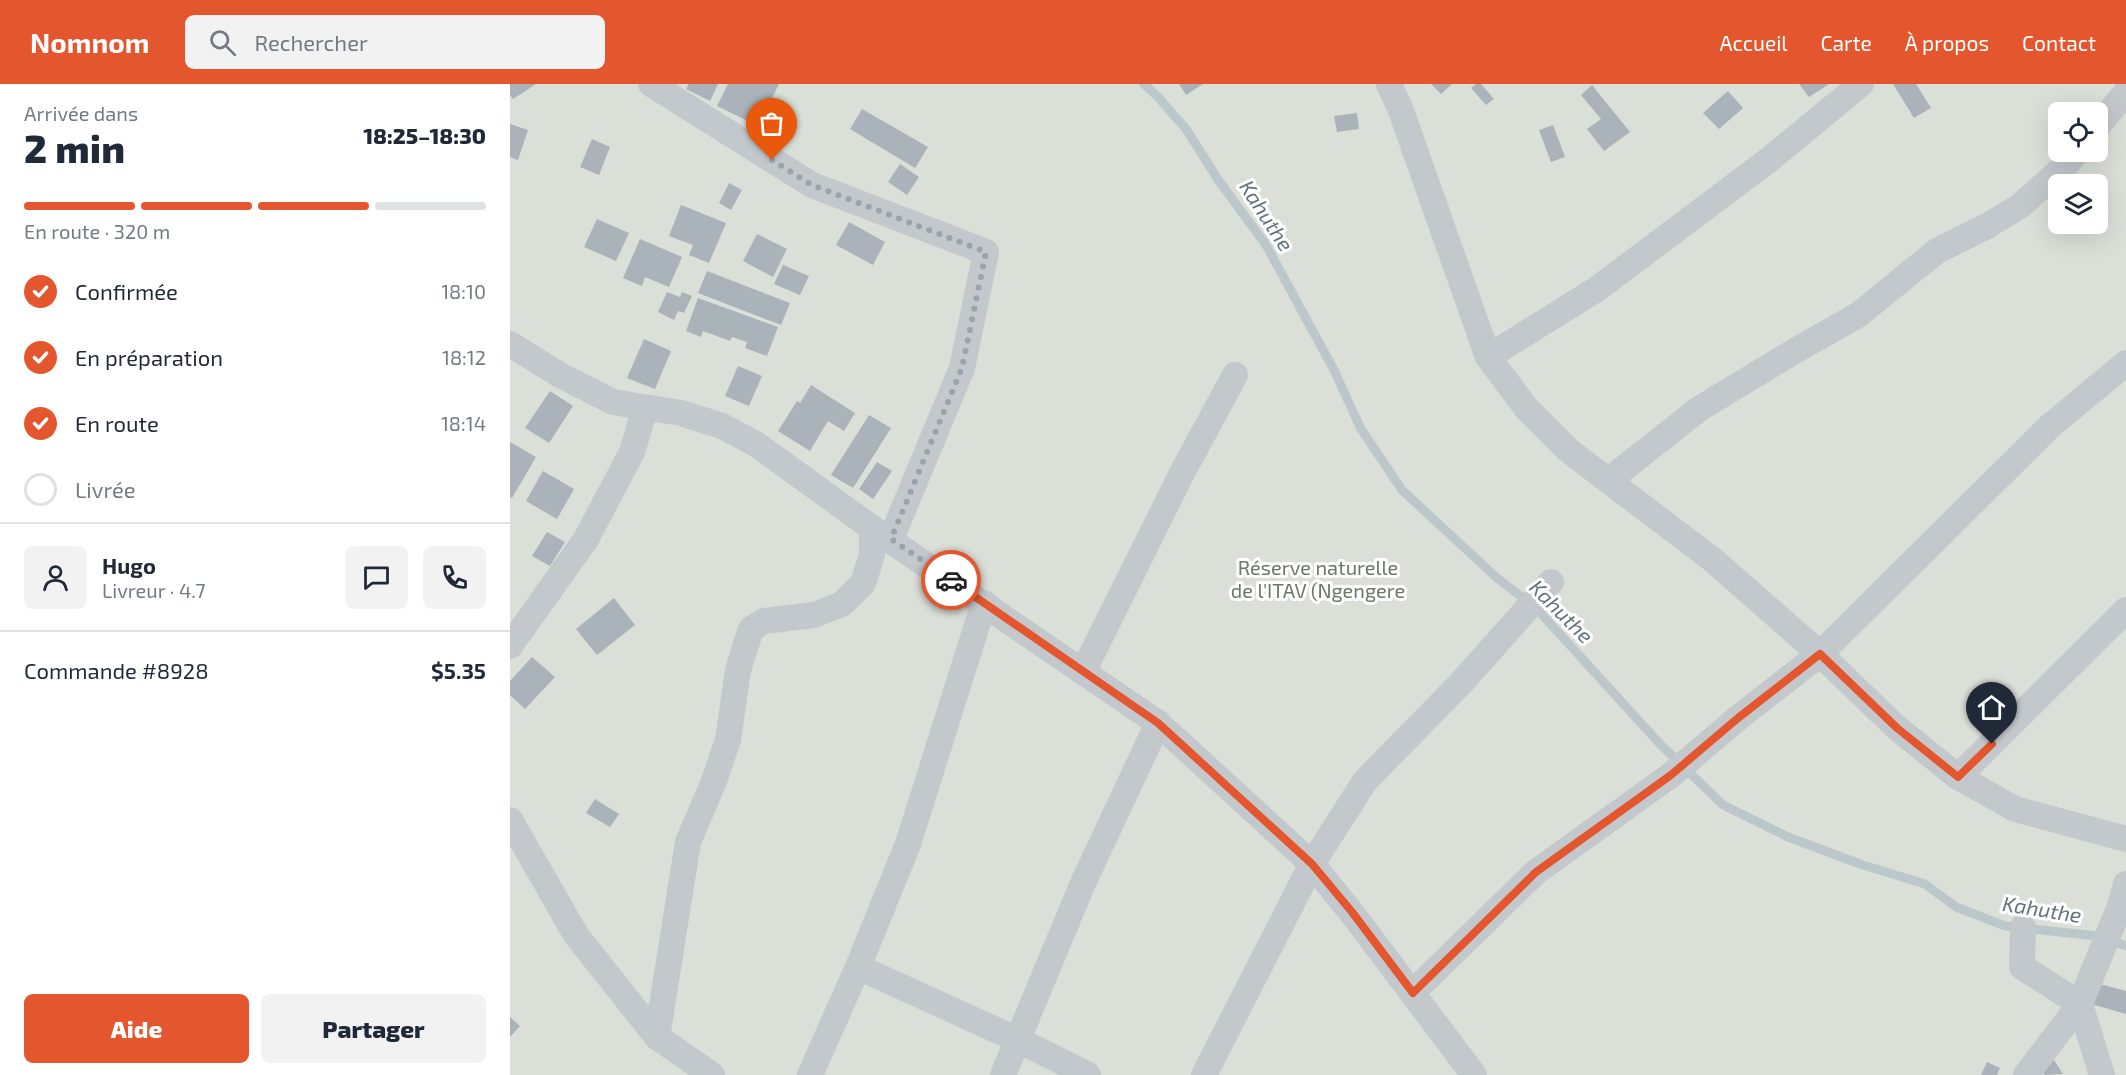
<!DOCTYPE html>
<html lang="fr">
<meta charset="utf-8">
<style>
:root{--surface:#fff;--page:#f2f2f3;--text:#1f2937;--muted:#747a83;--line:#e0e1e3;--accent:#e4572e}
body{margin:0;font-family:"Exo 2",sans-serif;background:var(--page);color:var(--text);height:100vh;display:flex;flex-direction:column;font-size:22px;white-space:nowrap}
*{box-sizing:border-box;margin:0}
p{font-size:20px;color:var(--muted)}
.icon{flex:none;width:33px;height:33px;fill:none;stroke:currentColor;stroke-width:2;stroke-linecap:round;stroke-linejoin:round}
.map{position:relative;flex:1;overflow:hidden}
.panel{display:flex;flex-direction:column;background:var(--surface);width:510px}
.panel>*{flex:none}
.controls{position:absolute;left:1538px;top:18px;display:grid;gap:12px}
.controls a{display:grid;place-items:center;width:60px;height:60px;border-radius:9px;background:var(--surface);box-shadow:0 6px 24px #0002;font-size:30px}
.pin{position:absolute;display:grid;place-items:center;width:51px;height:51px;color:#fff;margin:-62px -26px;border-radius:50% 50% 50% 0;rotate:-45deg;box-shadow:0 0 6px #0007}
.pin .icon{rotate:45deg}
.courier{position:absolute;display:grid;place-items:center;width:60px;height:60px;margin:-30px;border:4px solid #e4572e;border-radius:50%;background:#fff;color:#222;box-shadow:0 2px 8px #0007}
.summary em{font-style:normal;font-weight:800}
.summary div{display:flex;flex-direction:column-reverse}
.summary{display:flex;align-items:center;justify-content:space-between;height:102px;padding:0 24px}
h1{font-size:39px;font-weight:800;line-height:45px}
.bar{display:grid;grid-template-columns:repeat(4,1fr);gap:9px 6px;align-content:center;height:72px;padding:0 24px}
.bar i{height:8px;border-radius:4px;background:var(--line)}
.bar .selected{background:var(--accent)}
.bar p{grid-column:span 4}
.line{display:flex;align-items:center;gap:15px;padding:0 24px;border-top:2px solid var(--line)}
.line div{flex:1}
.round{display:grid;place-items:center;flex:none;width:63px;height:63px;border-radius:9px;background:var(--page)}
ol{padding:0 24px;list-style:none}
li{display:flex;align-items:center;gap:18px;height:66px}
li p{margin-inline-start:auto}
li .icon{padding:6px;border-radius:50%;background:var(--accent);color:#fff;stroke-width:4}
li:last-child{color:var(--muted)}
li i{width:33px;height:33px;border:3px solid var(--line);border-radius:50%}
.action{display:flex;gap:12px;margin-top:auto;padding:12px 24px}
.action a{flex:1;height:69px;border-radius:9px;background:var(--accent);color:#fff;font-size:24px;font-weight:800;line-height:69px;text-align:center}
.action a+a{background:var(--page);color:var(--text)}
header{display:flex;align-items:center;gap:36px;box-sizing:border-box;height:84px;padding:0 30px;background:var(--accent);color:#fff}
header strong{font-size:28px}
nav{display:flex;gap:33px;margin-inline-start:auto;font-size:21px}
.search{width:420px;height:54px;background:var(--page);display:flex;align-items:center;gap:15px;box-sizing:border-box;padding:0 21px;border-radius:9px;color:var(--muted);font-size:22px}
main{display:flex;flex:1;min-height:0}
.map>svg:first-child{display:block}
</style>
<header>
<strong>Nomnom</strong>
<div class="search"><svg class="icon" aria-label="search" viewBox="0 0 24 24"><circle cx="10" cy="10" r="6"/><path d="M15 15l6 6"/></svg>Rechercher</div>
<nav><a>Accueil</a><a>Carte</a><a>À propos</a><a>Contact</a></nav>
</header>
<main>
<section class="panel">
<div class="summary"><div><h1>2 min</h1><p>Arrivée dans</p></div><em>18:25–18:30</em></div>
<div class="bar"><i class="selected"></i><i class="selected"></i><i class="selected"></i><i></i><p>En route · 320 m</p></div>
<ol>
<li><svg class="icon" aria-label="check" viewBox="0 0 24 24"><path d="M5 12l5 5 9-10"/></svg>Confirmée<p>18:10</p></li>
<li><svg class="icon" aria-label="check" viewBox="0 0 24 24"><path d="M5 12l5 5 9-10"/></svg>En préparation<p>18:12</p></li>
<li><svg class="icon" aria-label="check" viewBox="0 0 24 24"><path d="M5 12l5 5 9-10"/></svg>En route<p>18:14</p></li>
<li><i></i>Livrée</li>
</ol>
<div class="line" style="height:108px"><a class="round"><svg class="icon" aria-label="person" viewBox="0 0 24 24"><circle cx="12" cy="8" r="4"/><path d="M4 21q1-7 8-7t8 7"/></svg></a><div><b>Hugo</b><p>Livreur · 4.7</p></div><a class="round"><svg class="icon" aria-label="chat" viewBox="0 0 24 24"><path d="M4 5h16v11H9l-5 4z"/></svg></a><a class="round"><svg class="icon" aria-label="phone" viewBox="0 0 24 24"><path d="M5 4h4l2 5-3 2q2 4 5 5l2-3 5 2v4C11 20 4 13 5 4z"/></svg></a></div>
<div class="line" style="height:78px"><div>Commande #8928</div><b>$5.35</b></div>
<div class="action"><a>Aide</a><a>Partager</a></div>
</section>
<div class="map">
<svg width="1616" height="991" viewBox="0 0 1616 991">
<rect width="100%" height="100%" fill="#fafaf8"/>
<path fill="#dadfd7" fill-rule="evenodd" d="M0,0h1616v991h-1616zM1548,28h39v40h-39zM1548,100h39v40h-39z"/>
<g fill="none" stroke-linecap="round" stroke-linejoin="round">
<polyline stroke="#bbc7cb" stroke-width="9" points="634,0 649,14 676,45 709,97 756,161 824,286 851,345 892,406 987,494 1026,524 1150,660 1213,721 1278,753 1353,781 1415,800 1446,823 1495,842 1587,852 1616,862"/>
</g>
<g fill="#aab3b9">
<polygon points="0,0 26,0 3,15 0,11"/>
<polygon points="179,0 208,0 200,17 176,5"/>
<polygon points="218,0 269,0 248,42 207,22"/>
<polygon points="669,0 693,0 676,11"/>
<polygon points="921,0 942,0 931,10"/>
<polygon points="966,0 971,0 984,15 976,21 961,4"/>
<polygon points="1289,0 1319,0 1299,13"/>
<polygon points="1383,0 1406,0 1421,24 1404,34"/>
<polygon points="1082,1 1120,48 1094,67 1077,45 1091,35 1071,11"/>
<polygon points="1218,7 1233,24 1209,45 1193,29"/>
<polygon points="352,25 418,63 405,84 340,45"/>
<polygon points="847,29 849,45 827,48 824,32"/>
<polygon points="0,40 18,46 8,76 0,73"/>
<polygon points="1043,41 1055,73 1041,78 1029,46"/>
<polygon points="82,55 100,63 89,91 70,83"/>
<polygon points="390,80 409,93 397,111 378,98"/>
<polygon points="219,99 232,106 221,126 209,119"/>
<polygon points="171,121 216,139 199,179 179,171 183,161 159,152"/>
<polygon points="87,135 119,149 106,177 74,163"/>
<polygon points="339,138 375,158 363,181 326,161"/>
<polygon points="247,150 277,165 263,193 233,177"/>
<polygon points="130,155 172,173 159,203 135,193 132,202 113,194"/>
<polygon points="273,181 299,192 290,211 264,200"/>
<polygon points="197,187 280,219 271,241 188,209"/>
<polygon points="157,208 170,213 172,208 182,212 174,229 168,227 164,236 148,228"/>
<polygon points="188,214 268,243 257,272 235,264 237,258 222,253 220,257 193,247 191,253 176,247"/>
<polygon points="134,255 161,267 145,305 117,294"/>
<polygon points="228,282 252,292 239,322 215,312"/>
<polygon points="301,301 345,329 334,347 318,337 300,367 268,347 287,317 290,319"/>
<polygon points="40,307 63,322 39,359 15,344"/>
<polygon points="359,331 381,344 343,404 321,391"/>
<polygon points="0,358 26,373 2,414 0,413"/>
<polygon points="367,378 382,387 363,415 349,405"/>
<polygon points="33,387 64,405 47,435 16,417"/>
<polygon points="37,448 55,458 40,482 22,472"/>
<polygon points="104,514 125,541 87,571 66,545"/>
<polygon points="22,573 45,593 15,625 0,611 0,597"/>
<polygon points="85,715 109,730 100,743 76,729"/>
<polygon points="1586,899 1616,907 1616,930 1581,920"/>
<polygon points="0,933 10,942 0,953"/>
<polygon points="1544,976 1553,990 1535,991 1530,985"/>
<polygon points="1477,978 1490,984 1487,991 1471,991"/>
</g>
<g fill="none" stroke-linecap="round" stroke-linejoin="round">
<g stroke="#c3c8cc" stroke-width="26">
<polyline points="141,0 302,101 476,168 452,284 381,455"/>
<polyline points="879,0 890,24 978,273 1017,325 1058,366 1203,476 1310,570 1387,644 1448,693 1505,725 1616,755"/>
<polyline points="1587,43 1616,8"/>
<polyline points="0,260 50,291 103,318 171,329 212,342 246,360 362,444 648,639 802,780 841,828 964,991"/>
<polyline points="978,273 1087,205 1260,75 1351,0"/>
<polyline points="1099,396 1189,325 1283,268 1348,231 1427,167 1477,142 1510,122 1555,82 1567,68"/>
<polyline points="0,562 76,455 122,368 135,324"/>
<polyline points="573,588 673,387 725,291"/>
<polyline points="1448,693 1616,526"/>
<polyline points="0,736 66,851 147,953 202,991"/>
<polyline points="1513,843 1512,883 1570,920 1592,991"/>
<polyline points="348,883 508,956 578,991"/>
<polyline points="902,909 1026,788 1161,691 1228,634 1310,570 1539,343 1616,279"/>
<polyline points="147,953 178,758 204,697 218,656 228,586 241,545 254,537 304,531 332,520 353,499 362,471 362,444"/>
<polyline points="300,991 348,883 398,760 474,519"/>
<polyline points="493,991 573,799 648,639"/>
<polyline points="694,991 802,780 855,697 951,599 1041,498"/>
<polyline points="1516,991 1570,920 1610,822 1616,800"/>
</g>
</g>
<g fill="none" stroke-linecap="round" stroke-linejoin="round">
<polyline stroke="#99a4ac" stroke-width="6" stroke-dasharray="0 10.8" points="262,76 302,101 476,168 452,284 381,455 441,496"/>
<polyline stroke="#e4572e" stroke-width="8" points="441,496 648,639 802,780 842,828 903,909 1026,788 1161,691 1228,634 1310,570 1387,644 1448,693 1482,660"/>
</g>
<g text-anchor="middle" stroke-width="6" stroke-linejoin="round" paint-order="stroke">
<g font-size="20" fill="#687a64" stroke="#fff">
<text x="808" y="491">Réserve naturelle<tspan x="808" dy="23">de l'ITAV (Ngengere</tspan></text>
</g>
<g font-size="21" font-style="italic" fill="#60757c" stroke="#fff">
<text transform="translate(756 132) rotate(57)" y="7">Kahuthe</text>
<text transform="translate(1051 528) rotate(45)" y="7">Kahuthe</text>
<text transform="translate(1532 826) rotate(9)" y="7">Kahuthe</text>
</g>
</g>
</svg>
<div class="controls">
<a><svg class="icon" aria-label="locate" viewBox="0 0 24 24"><circle cx="12" cy="12" r="6"/><path d="M12 2v4M12 18v4M2 12h4M18 12h4"/></svg></a>
<a><svg class="icon" aria-label="layers" viewBox="0 0 24 24"><path d="M12 4l9 5-9 5-9-5zM3 14l9 5 9-5"/></svg></a>
</div>
<div class="pin" style="left:262px;top:76px;background:#ea580c"><svg class="icon" aria-label="bag" viewBox="0 0 24 24"><path d="M5 8h14l-1 12H6zM9 8a3 3 0 0 1 6 0"/></svg></div>
<div class="pin" style="left:1482px;top:660px;background:#1f2937"><svg class="icon" aria-label="home" viewBox="0 0 24 24"><path d="M3 11l9-7 9 7M6 9v11h12V9"/></svg></div>
<div class="courier" style="left:441px;top:496px"><svg class="icon" aria-label="car" viewBox="0 0 24 24"><path d="M5 17H2v-5l4-1 3-4h7l3 4 3 1v5h-3M9 17h6M6 11h13"/><circle cx="7" cy="17" r="2"/><circle cx="17" cy="17" r="2"/></svg></div>
</div>
</main>
